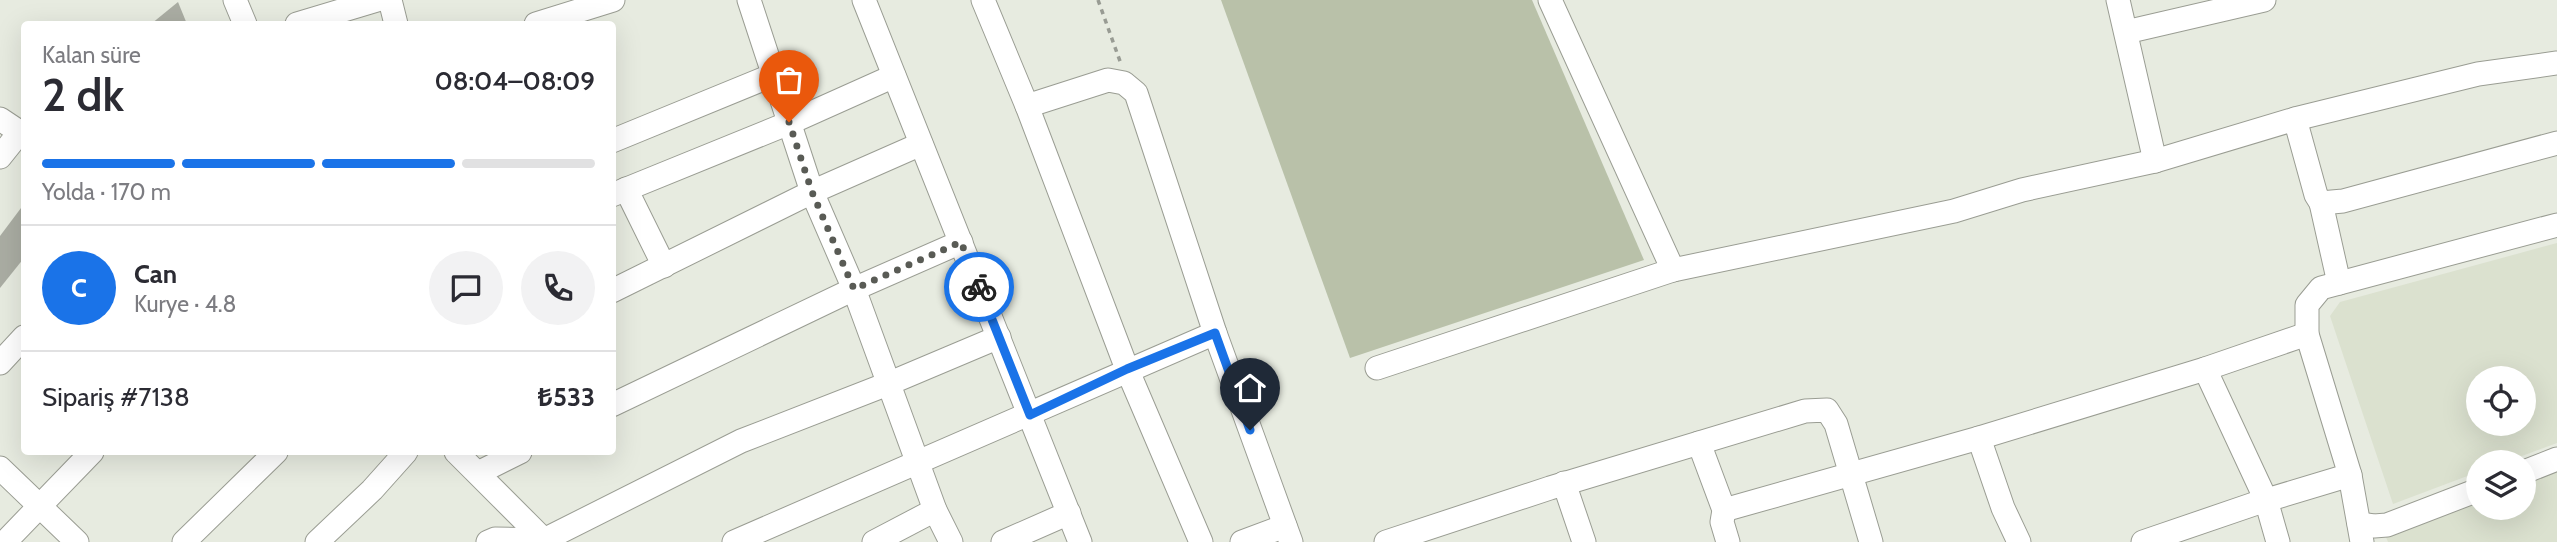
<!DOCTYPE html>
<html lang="tr">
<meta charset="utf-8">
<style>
:root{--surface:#fff;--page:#f2f2f3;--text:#2b2b33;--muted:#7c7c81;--line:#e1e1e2;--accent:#1a73e8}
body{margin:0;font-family:Cabin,sans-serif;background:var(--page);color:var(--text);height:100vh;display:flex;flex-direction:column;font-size:26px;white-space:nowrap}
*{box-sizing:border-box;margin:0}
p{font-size:23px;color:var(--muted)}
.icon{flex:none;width:38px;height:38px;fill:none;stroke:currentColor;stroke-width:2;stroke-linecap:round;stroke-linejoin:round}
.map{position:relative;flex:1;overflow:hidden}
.side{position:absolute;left:21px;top:21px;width:595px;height:434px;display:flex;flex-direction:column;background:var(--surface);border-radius:7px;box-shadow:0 7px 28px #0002}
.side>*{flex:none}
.tools{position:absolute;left:2466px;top:366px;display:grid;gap:14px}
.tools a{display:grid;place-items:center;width:70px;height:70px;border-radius:50%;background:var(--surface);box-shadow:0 7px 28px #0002;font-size:35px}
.pin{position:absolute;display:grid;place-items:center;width:60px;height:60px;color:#fff;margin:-72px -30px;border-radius:50% 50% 50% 0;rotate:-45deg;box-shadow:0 0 7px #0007}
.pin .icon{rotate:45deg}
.courier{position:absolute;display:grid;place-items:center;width:70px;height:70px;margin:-35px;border:5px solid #1a73e8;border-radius:50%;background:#fff;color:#222;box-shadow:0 2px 9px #0007}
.headline em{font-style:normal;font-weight:600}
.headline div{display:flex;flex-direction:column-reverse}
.headline{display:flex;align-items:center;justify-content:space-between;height:119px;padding:0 21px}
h1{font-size:46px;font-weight:600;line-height:52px}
.bar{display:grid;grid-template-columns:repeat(4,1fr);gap:10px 7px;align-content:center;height:84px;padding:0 21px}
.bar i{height:9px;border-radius:5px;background:var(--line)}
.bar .selected{background:var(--accent)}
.bar p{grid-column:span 4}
.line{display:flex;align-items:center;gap:18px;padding:0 21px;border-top:2px solid var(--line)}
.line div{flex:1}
.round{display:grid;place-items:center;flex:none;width:74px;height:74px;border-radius:37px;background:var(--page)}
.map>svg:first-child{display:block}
</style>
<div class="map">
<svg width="2557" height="542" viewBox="0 0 2557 542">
<rect width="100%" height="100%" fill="#e7ebe0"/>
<g fill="#dbe1cf" fill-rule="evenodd">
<path d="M2557,243v200l-51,19h-28v10l-85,32 -63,-188 10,-14zM2478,378h46v46h-46z"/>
<polygon points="2557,472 2557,542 2388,542 2385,535 2478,501 2478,508 2524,508 2524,484"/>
</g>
<polygon fill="#b9c1a9" points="1221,0 1532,0 1644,260 1350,358"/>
<g fill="#aaada3">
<polygon points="178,2 187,24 151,24"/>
<polygon points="24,204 24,258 0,288 0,236"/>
</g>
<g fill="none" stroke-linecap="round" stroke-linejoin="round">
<defs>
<g id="minor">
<polyline points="235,0 245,24"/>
<polyline points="390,0 396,24"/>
<polyline points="749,0 812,192 854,289 935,510 951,542"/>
<polyline points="864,0 1080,542"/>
<polyline points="983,0 1027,106 1127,369 1201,542"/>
<polyline points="1550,0 1673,270"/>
<polyline points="2118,0 2155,161"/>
<polyline points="297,24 377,0"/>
<polyline points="536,24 613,0"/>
<polyline points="2126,32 2264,0"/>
<polyline points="1027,106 1108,80 1124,83 1136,93 1215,333 1291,542"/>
<polyline points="0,119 24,135"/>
<polyline points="2295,119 2316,195 2321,203 2343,201 2557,143"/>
<polyline points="612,141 773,75"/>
<polyline points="0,157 20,132"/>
<polyline points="626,189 664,266"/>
<polyline points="612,195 789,123 894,76"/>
<polyline points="2321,203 2339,283"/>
<polyline points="612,291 812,192 921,144"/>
<polyline points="0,363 24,337"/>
<polyline points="1377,368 1673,270 1954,211 2022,190 2155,161 2295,119 2478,74 2557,63"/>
<polyline points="2205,369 2266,500 2278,542"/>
<polyline points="612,405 854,289 961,242"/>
<polyline points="1979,438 2003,508 2019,542"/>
<polyline points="1699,443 1724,510 1722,522 1728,542"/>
<polyline points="456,452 546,542"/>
<polyline points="0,468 77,542"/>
<polyline points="2524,472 2557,459"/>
<polyline points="478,473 520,452"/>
<polyline points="1564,483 1584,542"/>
<polyline points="1724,510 1979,438 2205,369 2307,334"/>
<polyline points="2359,524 2374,526 2387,525 2478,490"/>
<polyline points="5,542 92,452"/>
<polyline points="184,542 276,452"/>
<polyline points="317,542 372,490 406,452"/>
<polyline points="488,542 495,539 544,540 741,441 890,383 999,337"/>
<polyline points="734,542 1215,333"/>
<polyline points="874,542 935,510"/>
<polyline points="1003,542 1069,513"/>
<polyline points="1242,542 1285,526"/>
<polyline points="1386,542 1550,488 1805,411 1827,410 1836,424 1871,542"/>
<polyline points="2143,542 2257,503 2350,475"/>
<polyline points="2362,542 2350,475 2307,334 2307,305 2321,288 2557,225"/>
</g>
</defs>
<use href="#minor" stroke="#9a9d93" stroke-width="25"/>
<polyline stroke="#989b93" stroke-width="3.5" stroke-dasharray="5 5" stroke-linecap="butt" points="1098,0 1121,64"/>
<use href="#minor" stroke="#fff" stroke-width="23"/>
</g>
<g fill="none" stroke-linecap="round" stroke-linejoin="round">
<polyline stroke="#595b55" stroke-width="7" stroke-dasharray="0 12.6" points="789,122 812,192 854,289 961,242 979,287"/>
<polyline stroke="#1a73e8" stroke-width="9" points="979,287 1030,415 1127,369 1215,333 1250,430"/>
</g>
</svg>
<div class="tools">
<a><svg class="icon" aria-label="locate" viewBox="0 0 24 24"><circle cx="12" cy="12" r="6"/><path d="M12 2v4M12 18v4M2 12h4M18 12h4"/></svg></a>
<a><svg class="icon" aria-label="layers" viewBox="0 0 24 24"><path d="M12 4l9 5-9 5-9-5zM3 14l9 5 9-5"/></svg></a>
</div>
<div class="pin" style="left:789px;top:122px;background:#ea580c"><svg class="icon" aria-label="bag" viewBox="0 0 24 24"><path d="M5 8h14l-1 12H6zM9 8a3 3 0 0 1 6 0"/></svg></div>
<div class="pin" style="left:1250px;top:430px;background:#1f2937"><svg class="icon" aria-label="home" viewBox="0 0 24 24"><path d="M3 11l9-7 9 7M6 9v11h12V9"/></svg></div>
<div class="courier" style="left:979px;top:287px"><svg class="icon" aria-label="bike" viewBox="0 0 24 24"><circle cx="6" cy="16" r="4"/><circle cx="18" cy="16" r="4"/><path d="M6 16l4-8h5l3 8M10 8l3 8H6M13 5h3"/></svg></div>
<section class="side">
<div class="headline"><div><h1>2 dk</h1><p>Kalan süre</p></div><em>08:04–08:09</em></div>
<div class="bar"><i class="selected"></i><i class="selected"></i><i class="selected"></i><i></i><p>Yolda · 170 m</p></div>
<div class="line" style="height:126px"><b class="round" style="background:var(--accent);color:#fff">C</b><div><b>Can</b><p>Kurye · 4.8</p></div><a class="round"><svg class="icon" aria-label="chat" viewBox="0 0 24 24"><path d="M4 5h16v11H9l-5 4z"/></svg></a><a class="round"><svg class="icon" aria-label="phone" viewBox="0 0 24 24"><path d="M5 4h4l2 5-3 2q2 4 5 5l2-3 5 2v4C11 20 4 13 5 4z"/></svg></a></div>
<div class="line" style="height:91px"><div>Sipariş #7138</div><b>₺533</b></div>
</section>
</div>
